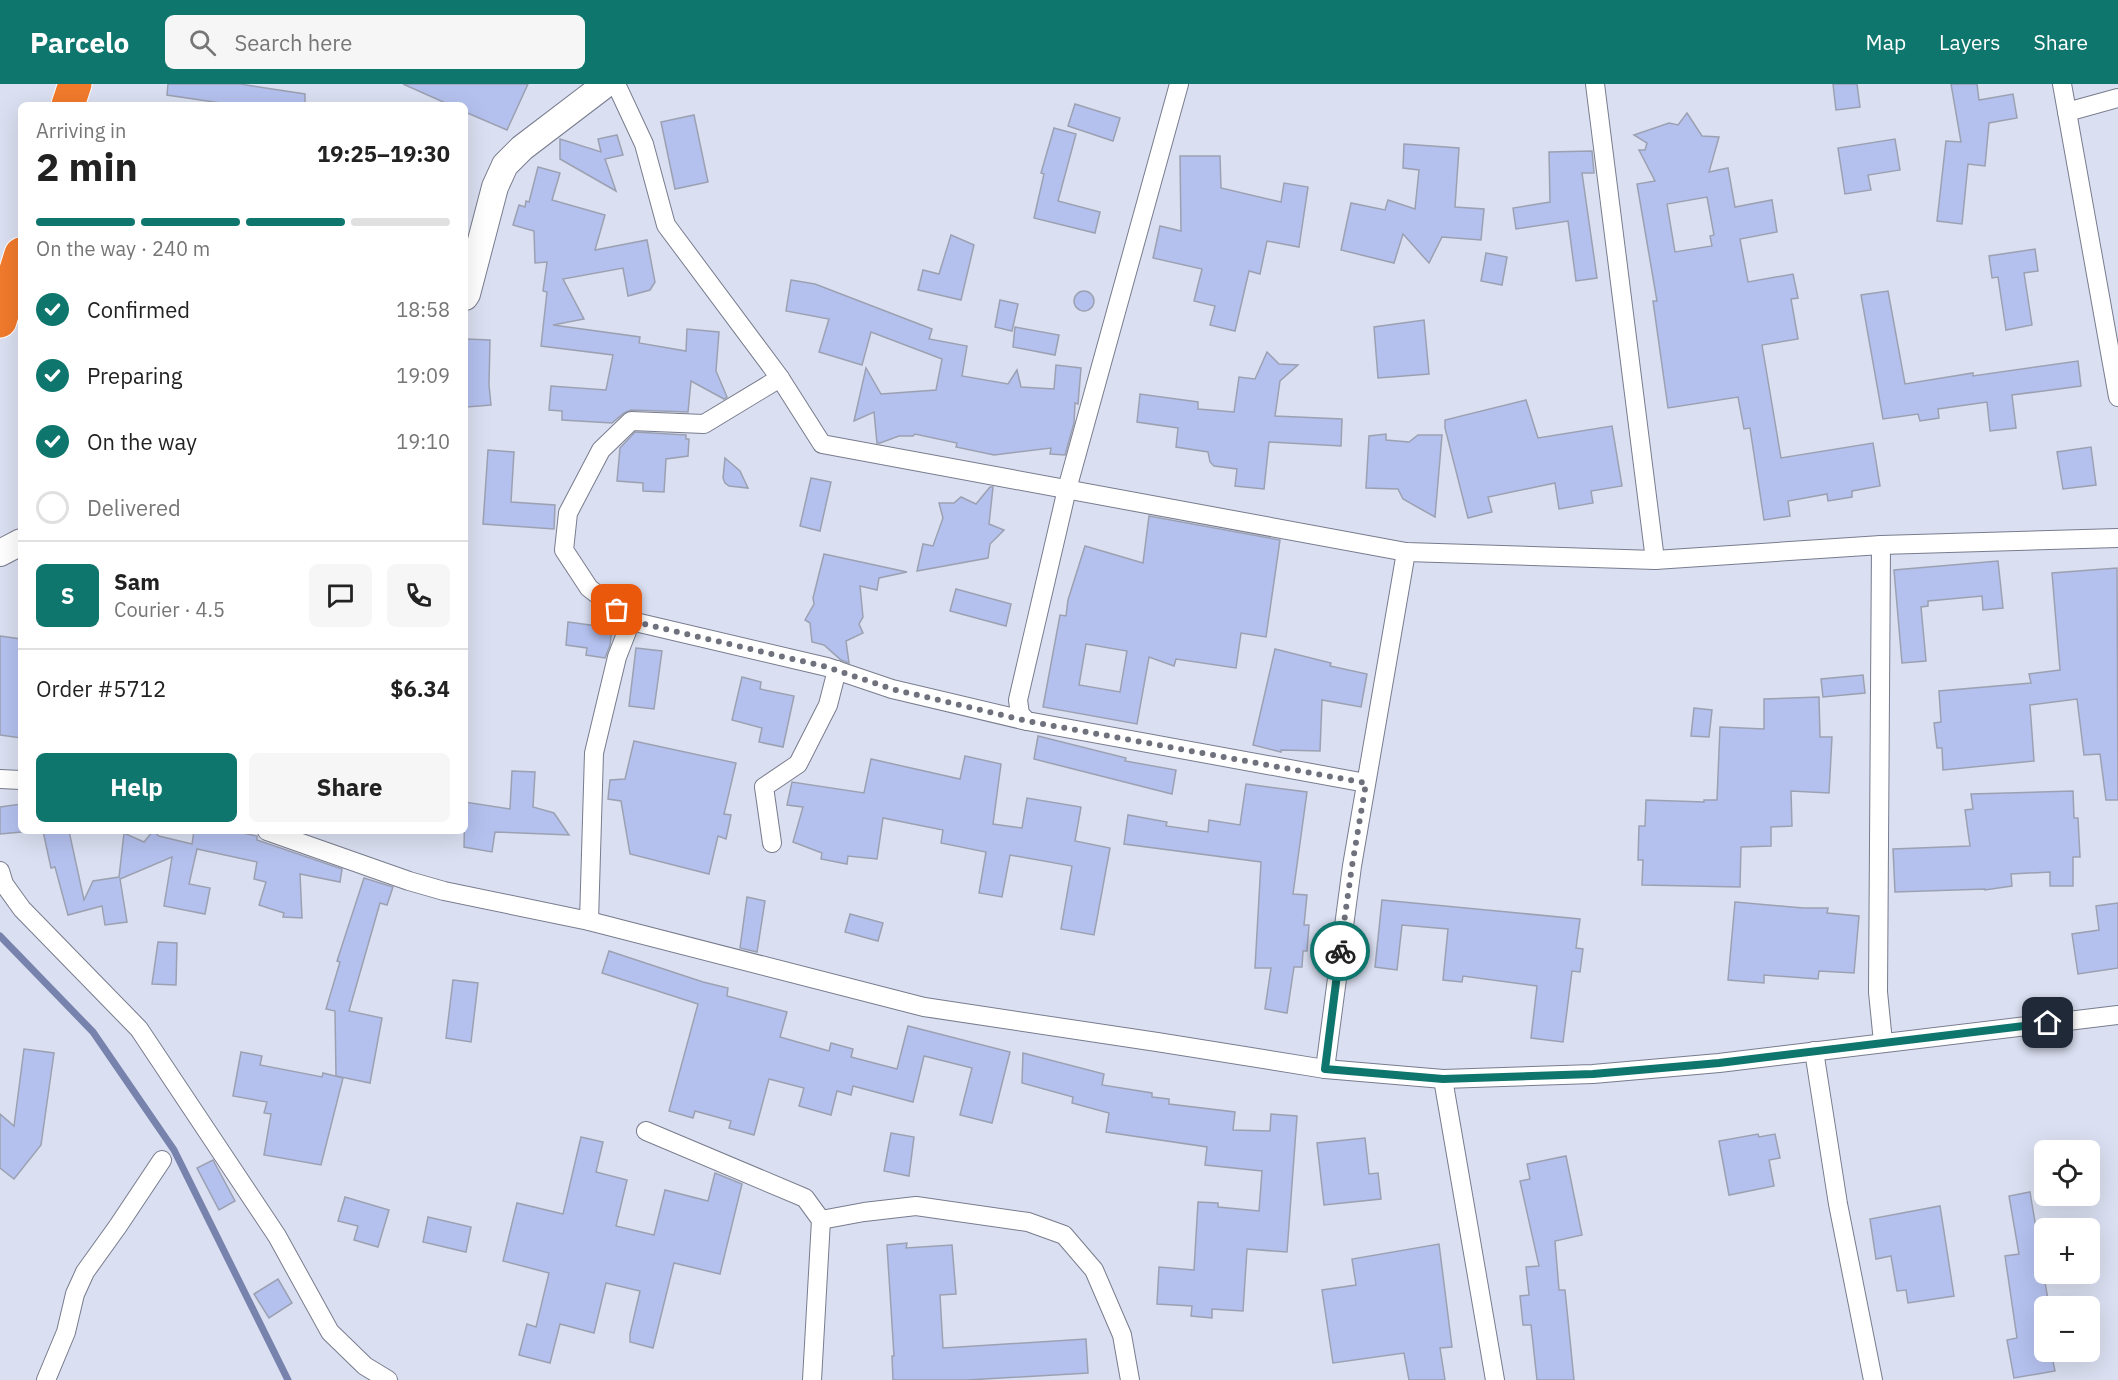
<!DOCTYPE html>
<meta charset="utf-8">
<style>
:root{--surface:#fff;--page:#f6f6f6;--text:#222;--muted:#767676;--line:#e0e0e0;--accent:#0f766e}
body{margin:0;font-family:"IBM Plex Sans",sans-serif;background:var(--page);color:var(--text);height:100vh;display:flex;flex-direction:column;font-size:22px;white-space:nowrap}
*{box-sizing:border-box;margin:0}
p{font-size:20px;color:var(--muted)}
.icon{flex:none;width:33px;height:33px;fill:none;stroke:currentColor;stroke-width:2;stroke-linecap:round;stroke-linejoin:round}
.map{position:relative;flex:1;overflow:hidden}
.drawer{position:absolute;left:18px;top:18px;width:450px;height:732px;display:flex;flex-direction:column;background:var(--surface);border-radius:9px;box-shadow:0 6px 24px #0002}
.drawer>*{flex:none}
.fabs{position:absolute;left:2034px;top:1056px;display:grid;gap:12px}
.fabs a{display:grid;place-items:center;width:66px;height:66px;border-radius:9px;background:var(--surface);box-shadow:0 6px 24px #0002;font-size:30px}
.pin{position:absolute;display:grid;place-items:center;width:51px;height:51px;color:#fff;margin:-26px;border-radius:12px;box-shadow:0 3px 9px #0006}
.courier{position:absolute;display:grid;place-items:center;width:60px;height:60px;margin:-30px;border:4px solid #0f766e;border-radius:50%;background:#fff;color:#222;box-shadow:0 2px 8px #0007}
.overview em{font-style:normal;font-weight:800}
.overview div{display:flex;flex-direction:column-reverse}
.overview{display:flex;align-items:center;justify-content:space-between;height:102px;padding:0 18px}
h1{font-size:39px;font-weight:800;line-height:45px}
.bar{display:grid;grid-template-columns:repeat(4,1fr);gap:9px 6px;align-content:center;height:72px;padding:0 18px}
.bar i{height:8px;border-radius:4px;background:var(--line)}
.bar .on{background:var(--accent)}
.bar p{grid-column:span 4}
.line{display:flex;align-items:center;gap:15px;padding:0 18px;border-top:2px solid var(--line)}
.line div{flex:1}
.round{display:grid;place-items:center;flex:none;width:63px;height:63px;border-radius:9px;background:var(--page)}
ol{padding:0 18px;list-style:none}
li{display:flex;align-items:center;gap:18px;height:66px}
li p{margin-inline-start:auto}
li .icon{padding:6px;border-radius:50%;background:var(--accent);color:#fff;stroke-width:4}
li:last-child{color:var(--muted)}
li i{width:33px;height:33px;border:3px solid var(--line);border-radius:50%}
.primary-button{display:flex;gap:12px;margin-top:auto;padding:12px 18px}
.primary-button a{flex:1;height:69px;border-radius:9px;background:var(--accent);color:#fff;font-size:24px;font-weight:800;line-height:69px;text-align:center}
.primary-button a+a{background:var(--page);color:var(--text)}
header{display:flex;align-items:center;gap:36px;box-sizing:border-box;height:84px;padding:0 30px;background:var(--accent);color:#fff}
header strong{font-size:28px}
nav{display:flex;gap:33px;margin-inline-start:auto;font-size:21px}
.search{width:420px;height:54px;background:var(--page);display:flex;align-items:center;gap:15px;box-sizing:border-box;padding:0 21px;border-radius:9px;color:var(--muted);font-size:22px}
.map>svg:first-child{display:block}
</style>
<header>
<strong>Parcelo</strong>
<div class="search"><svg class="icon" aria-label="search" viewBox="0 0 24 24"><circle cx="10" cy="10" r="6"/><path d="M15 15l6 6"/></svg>Search here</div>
<nav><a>Map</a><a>Layers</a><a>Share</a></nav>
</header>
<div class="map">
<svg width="2118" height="1296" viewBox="0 0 2118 1296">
<rect width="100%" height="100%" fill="#dadff1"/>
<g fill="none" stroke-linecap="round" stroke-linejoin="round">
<polyline stroke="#7783ad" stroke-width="7" points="0,852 93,948 174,1066 288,1296"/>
</g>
<g fill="#b4c1ee" stroke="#9ca1b2" stroke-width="1.5" fill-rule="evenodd">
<polygon points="168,0 240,0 305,10 305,21 234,21 167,11"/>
<polygon points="403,0 528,0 507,46 465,28 465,21 450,21"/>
<polygon points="1833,0 1857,0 1860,23 1836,26"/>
<polygon points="1951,0 1977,0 1979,16 2013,10 2017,34 1989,39 1985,82 1968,80 1962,140 1937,137 1946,57 1961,58"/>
<polygon points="1075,20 1120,34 1113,57 1068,42"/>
<path d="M1687,29l15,23 17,1 -10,35 19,-4 7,39 37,-7 5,32 -37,7 8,43 45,-8 5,24 -7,1 7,40 -36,6 19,113 92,-15 7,43 -28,5v6l-24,4 -1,-7 -39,7 2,15 -26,4 -14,-92 -6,1 -6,-32 -70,11 -15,-107h4l-20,-117 18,-3 -16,-31h6l2,-7 -13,-8 35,-12 9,2zM1707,113l7,38 -4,1 2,10 -37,6 -8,-48z"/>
<polygon points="694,31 708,98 675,105 661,38"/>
<polygon points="1054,44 1076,50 1058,117 1100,128 1095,149 1034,134 1044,90 1041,89"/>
<polygon points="617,51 623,71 605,75 616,107 560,75 560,55 601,68 598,55"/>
<polygon points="1895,55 1900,86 1868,91 1871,106 1845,110 1838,64"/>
<polygon points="1404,60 1459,64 1455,123 1484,125 1481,156 1442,153 1429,179 1403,150 1394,179 1341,166 1351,119 1385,126 1388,116 1415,125 1419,86 1403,84"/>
<polygon points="1592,67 1594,89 1582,89 1597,194 1576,197 1568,137 1516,145 1513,124 1550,118 1549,68"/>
<polygon points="1180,72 1220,72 1221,104 1281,118 1284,99 1308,103 1299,163 1267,157 1260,190 1249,187 1235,247 1210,241 1215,222 1194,217 1202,185 1153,174 1160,142 1181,147"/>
<polygon points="538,83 560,89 552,116 605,131 595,166 647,156 655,198 650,206 628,212 623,184 563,195 584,235 553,241 640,253 639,259 686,267 687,245 719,248 716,287 727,313 724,315 691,297 688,328 631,326 624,329 612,339 562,336 562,327 549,326 551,302 606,306 613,271 541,262 547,208 543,207 547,178 535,179 534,147 513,141 519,121 525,123 526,117 529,118"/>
<polygon points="951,151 974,161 961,216 918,206 923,186 939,190"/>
<polygon points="2035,165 2038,187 2024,189 2032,241 2006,246 1998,193 1992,194 1989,172"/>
<polygon points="1486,169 1507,173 1502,201 1481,197"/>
<polygon points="791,196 815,200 932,245 929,255 967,262 962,292 1008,300 1017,286 1021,303 1054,305 1056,281 1081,284 1078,320 1075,319 1074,339 1065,371 1050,370 1051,364 994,371 956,363 957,359 915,350 913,352 899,352 880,359 877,359 874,328 854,337 866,284 881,310 936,306 942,275 871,248 862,281 819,268 829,235 786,227"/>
<circle cx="1084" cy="217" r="10"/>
<polygon points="1888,207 1905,300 1973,289 1973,292 2078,277 2081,302 2012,311 2016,344 1990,347 1987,318 1938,325 1939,334 1920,337 1918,330 1883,335 1861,211"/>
<polygon points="1000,216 1018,220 1012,247 995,243"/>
<polygon points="1424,236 1429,290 1378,294 1374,243"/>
<polygon points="1015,243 1059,251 1055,271 1013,263"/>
<polygon points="465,255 490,256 489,301 491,321 467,323"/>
<polygon points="1267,268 1279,280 1298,281 1280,297 1275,332 1342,335 1341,362 1269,358 1264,405 1235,402 1237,385 1214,382 1210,378 1208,368 1176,363 1178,344 1137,338 1140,310 1198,318 1198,325 1234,328 1239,293 1255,295"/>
<polygon points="1526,316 1538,354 1612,342 1622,402 1591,407 1593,419 1559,425 1555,399 1488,413 1492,428 1468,434 1445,344 1445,336"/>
<polygon points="635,348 686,351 686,355 689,355 688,372 666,375 664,408 643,407 643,399 617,397 620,364"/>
<polygon points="1386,350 1386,356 1409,358 1418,351 1442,351 1435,433 1403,415 1398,405 1366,404 1369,352"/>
<polygon points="2091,363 2096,401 2063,405 2057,368"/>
<polygon points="488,366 514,368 511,418 555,421 554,445 483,440"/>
<polygon points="725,374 740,387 748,404 729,402 725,399 723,394"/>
<polygon points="811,394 831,398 820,447 800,442"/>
<polygon points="990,403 993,403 989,440 1004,446 990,460 988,474 917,487 923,460 933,462 943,434 939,419 954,419 961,413 976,420"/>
<path d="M1149,432l131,24 -14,97 -25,-4 -5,35 -60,-9 -2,7 -25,-9 -12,67 -94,-17 17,-92 6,1 2,-16 17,-54 58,17zM1086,560l41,7 -7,41 -41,-7z"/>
<polygon points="824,470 907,488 879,494 877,506 860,502 863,533 859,540 863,549 846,557 849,579 841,576 824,561 812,558 810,539 805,536 814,520 813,514"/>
<polygon points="1998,477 2003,524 1983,526 1982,512 1928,517 1928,522 1921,523 1926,577 1902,579 1894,486"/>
<polygon points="2117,484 2118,716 2106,716 2100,670 2084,671 2077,615 2030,621 2034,677 1943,686 1942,664 1937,664 1934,639 1941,638 1939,607 2031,599 2029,590 2060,586 2052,489"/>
<polygon points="956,505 1011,520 1006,542 950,527"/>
<polygon points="568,538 612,544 610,561 605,574 586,571 587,564 566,561"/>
<polygon points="0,552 21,555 21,654 0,651"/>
<polygon points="636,564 662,567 654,625 629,622"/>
<polygon points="1275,565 1331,579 1330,582 1367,590 1361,623 1322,616 1320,667 1281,666 1281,668 1253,661"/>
<polygon points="1863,591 1865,609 1823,613 1821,595"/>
<polygon points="742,593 761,598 760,605 794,612 783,663 759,658 762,644 732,636"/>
<polygon points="1819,613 1820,653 1832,653 1829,709 1791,707 1792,742 1771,743 1771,762 1741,763 1740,803 1642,801 1643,776 1638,776 1639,742 1645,742 1646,716 1704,718 1704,716 1717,716 1720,643 1764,645 1764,615"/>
<polygon points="1694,624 1712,626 1709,653 1691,652"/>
<polygon points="1038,652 1126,674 1125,677 1176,686 1172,710 1034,675"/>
<polygon points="634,657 736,679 724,730 731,731 729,741 726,755 718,752 709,790 630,770 621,717 608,715 610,696 625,695"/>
<polygon points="965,672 1001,680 993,740 1022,744 1027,714 1081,723 1075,757 1110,764 1094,851 1061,845 1072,782 1010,771 1002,813 979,809 986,768 941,759 943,746 883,734 877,775 848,772 847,780 821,775 822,769 793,758 803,723 787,721 792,698 864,709 871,675 960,695"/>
<polygon points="512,687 535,688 533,723 554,729 569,751 495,748 492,768 464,763 465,718 510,725"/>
<polygon points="1246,700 1307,708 1293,810 1307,811 1304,841 1309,841 1307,867 1303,867 1302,883 1294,883 1287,929 1265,925 1271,884 1255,884 1261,778 1124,760 1128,731 1167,738 1166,742 1208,748 1209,736 1240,741"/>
<polygon points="2073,707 2074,734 2078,734 2080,773 2073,773 2073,802 2050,802 2050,788 2011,790 2012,802 1985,806 1985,805 1895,808 1893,765 1970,762 1965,726 1973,725 1971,710"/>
<polygon points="21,720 21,748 0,750 0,723"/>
<polygon points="43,747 69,747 84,816 93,797 119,793 124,749 144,758 153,747 159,752 192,760 194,747 232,747 257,752 257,756 342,785 340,798 300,790 302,834 283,833 284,829 259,821 266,798 254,795 257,778 197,765 189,800 210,804 205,830 164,822 172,773 120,795 127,838 105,841 102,822 68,831 55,783 51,784"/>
<polygon points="364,794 393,803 387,821 380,819 349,927 382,934 370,999 336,992 335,927 326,925 340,878 337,877"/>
<polygon points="747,813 765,817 757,868 740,864"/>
<polygon points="1382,816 1580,835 1576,864 1583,865 1580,888 1572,887 1563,958 1531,954 1537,902 1463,892 1462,898 1443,896 1448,845 1402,841 1397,886 1375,883"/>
<polygon points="1735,818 1803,824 1828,824 1827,829 1859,832 1854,889 1819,887 1818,895 1764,891 1764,899 1728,896"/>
<polygon points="2118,819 2118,884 2078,890 2072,850 2099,846 2096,822"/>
<polygon points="850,830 883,839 878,857 845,848"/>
<polygon points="158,858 177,859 176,901 152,900"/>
<polygon points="609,867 703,898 728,904 727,912 787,928 780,953 829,967 831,959 853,965 851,973 897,985 908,942 1010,968 992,1039 960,1031 972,984 924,972 913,1018 853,1002 851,1011 837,1007 831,1031 799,1022 804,1004 769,995 754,1051 729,1044 731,1037 695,1027 693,1034 669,1027 698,920 602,889"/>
<polygon points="453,896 478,899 471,958 446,954"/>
<polygon points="24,965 54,969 41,1061 14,1095 0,1084 0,1030 14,1042"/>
<polygon points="241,968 262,972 260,981 322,993 323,989 343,994 321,1081 264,1071 271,1030 264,1029 267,1018 233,1012"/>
<polygon points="1023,969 1104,990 1102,1001 1152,1009 1152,1013 1169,1015 1169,1020 1235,1028 1233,1046 1270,1047 1271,1030 1297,1032 1287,1168 1247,1165 1243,1227 1212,1225 1212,1234 1191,1232 1192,1222 1157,1220 1159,1183 1194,1186 1198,1118 1218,1119 1218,1123 1259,1127 1262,1087 1205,1081 1207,1063 1106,1048 1109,1029 1072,1019 1073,1013 1022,999"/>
<polygon points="891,1049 914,1053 909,1092 884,1087"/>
<polygon points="1758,1050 1759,1053 1775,1050 1780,1074 1769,1076 1774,1102 1729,1111 1719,1057"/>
<polygon points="581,1053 603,1058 596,1088 627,1096 616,1142 654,1151 665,1106 708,1117 715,1089 742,1100 720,1190 674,1179 653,1264 630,1258 630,1250 640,1207 606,1199 594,1249 560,1240 550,1279 519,1271 527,1240 536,1243 549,1189 503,1177 517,1119 563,1130"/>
<polygon points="1365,1054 1369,1090 1378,1089 1381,1115 1324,1121 1317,1059"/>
<polygon points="1566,1072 1582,1151 1555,1157 1559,1206 1565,1206 1574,1296 1537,1296 1531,1241 1523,1241 1520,1212 1529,1211 1526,1183 1539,1182 1520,1097 1530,1095 1527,1080"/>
<polygon points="213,1076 235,1117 219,1126 197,1084"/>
<polygon points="2030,1108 2049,1222 2044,1222 2044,1268 2051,1268 2055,1287 2014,1294 2007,1256 2017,1254 2005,1172 2019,1170 2009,1112"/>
<polygon points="345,1113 389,1126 378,1163 354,1156 358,1142 338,1137"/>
<polygon points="1940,1122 1954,1212 1908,1219 1906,1206 1897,1207 1891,1172 1876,1175 1870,1135"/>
<polygon points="428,1133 471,1143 466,1168 423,1158"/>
<polygon points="907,1159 906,1164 952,1161 956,1210 940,1211 943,1264 1086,1255 1088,1289 967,1296 893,1296 892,1272 894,1272 887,1161"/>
<polygon points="1439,1160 1452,1263 1440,1264 1445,1296 1409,1296 1404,1269 1333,1279 1322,1206 1356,1201 1352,1175"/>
<polygon points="278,1195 292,1219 269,1234 254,1210"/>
</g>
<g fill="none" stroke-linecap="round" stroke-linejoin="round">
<defs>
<g id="street">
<polyline points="616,0 644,60 666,141 780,294"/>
<polyline points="1179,0 1067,405 1018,616 1020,630 1027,637 1366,699"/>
<polyline points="1595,0 1655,476"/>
<polyline points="2062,0 2118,313"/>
<polyline points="2067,28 2118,14"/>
<polyline points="1881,461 1878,908 1883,958"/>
<polyline points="631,537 589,504 564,466 568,429 601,366 631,337 704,340 780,294 822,360 1406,468 1655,476 1881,461 2118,454"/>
<polyline points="0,695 21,696"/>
<polyline points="267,747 409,797 444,807 589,837 924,923 1157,958 1325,985 1443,995 1593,990 1719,979 2118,931"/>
<polyline points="772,759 764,703 798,680 828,621 837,586"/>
<polyline points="0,787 4,800 22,825 139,945 277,1152 330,1248 365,1282 388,1296"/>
<polyline points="589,837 594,669 617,573 631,537 827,583 892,605 1027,637"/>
<polyline points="1814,967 1838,1120 1873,1296"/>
<polyline points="1325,985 1352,782 1406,468"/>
<polyline points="1443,995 1495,1296"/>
<polyline points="646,1047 805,1114 821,1136 812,1296"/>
<polyline points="821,1136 864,1128 916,1122 1028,1138 1064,1151 1094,1186 1122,1251 1130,1296"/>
<polyline points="46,1296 66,1248 75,1210 85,1188 118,1142 162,1076"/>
</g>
<g id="secondary">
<polyline points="465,213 467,210 495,103 505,81 522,64 606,0"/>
<polyline points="0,469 21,458"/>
</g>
<g id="highway">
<polyline points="68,21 75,0"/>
<polyline points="0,237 21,170"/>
</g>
</defs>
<use href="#street" stroke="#787c8d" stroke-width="20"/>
<use href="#secondary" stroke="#787c8d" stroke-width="28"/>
<use href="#highway" stroke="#fff" stroke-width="35"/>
<use href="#street" stroke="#fff" stroke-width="18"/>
<use href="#secondary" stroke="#fff" stroke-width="26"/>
<use href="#highway" stroke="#f17a2c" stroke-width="33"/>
</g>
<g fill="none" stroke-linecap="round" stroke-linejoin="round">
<polyline stroke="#6f727d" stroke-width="6" stroke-dasharray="0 10.8" points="617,526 631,537 827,583 892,605 1027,637 1366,699 1352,782 1340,867"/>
<polyline stroke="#0f766e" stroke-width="8" points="1340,867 1325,985 1443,995 1593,990 1719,979 2048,939"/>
</g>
</svg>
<div class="fabs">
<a><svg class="icon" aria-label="locate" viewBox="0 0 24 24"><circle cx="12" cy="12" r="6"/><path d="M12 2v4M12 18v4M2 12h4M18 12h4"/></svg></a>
<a>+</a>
<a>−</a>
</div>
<div class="pin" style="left:617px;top:526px;background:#ea580c"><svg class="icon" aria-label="bag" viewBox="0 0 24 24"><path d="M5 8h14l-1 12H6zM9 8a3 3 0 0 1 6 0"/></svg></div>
<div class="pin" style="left:2048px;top:939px;background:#1f2937"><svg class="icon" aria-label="home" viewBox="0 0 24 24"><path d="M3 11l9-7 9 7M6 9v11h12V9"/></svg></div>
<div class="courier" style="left:1340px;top:867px"><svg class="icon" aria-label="bike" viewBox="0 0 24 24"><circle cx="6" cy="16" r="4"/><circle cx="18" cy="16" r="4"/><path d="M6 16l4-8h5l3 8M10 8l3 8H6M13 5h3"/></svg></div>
<section class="drawer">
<div class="overview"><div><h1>2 min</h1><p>Arriving in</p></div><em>19:25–19:30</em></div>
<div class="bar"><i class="on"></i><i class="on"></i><i class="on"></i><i></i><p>On the way · 240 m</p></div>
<ol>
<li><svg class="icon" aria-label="check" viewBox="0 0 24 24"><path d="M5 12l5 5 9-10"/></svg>Confirmed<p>18:58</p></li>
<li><svg class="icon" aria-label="check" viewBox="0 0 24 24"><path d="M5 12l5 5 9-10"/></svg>Preparing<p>19:09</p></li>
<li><svg class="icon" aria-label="check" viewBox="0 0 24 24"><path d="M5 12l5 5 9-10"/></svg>On the way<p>19:10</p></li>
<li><i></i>Delivered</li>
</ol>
<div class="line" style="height:108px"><b class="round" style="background:var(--accent);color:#fff">S</b><div><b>Sam</b><p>Courier · 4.5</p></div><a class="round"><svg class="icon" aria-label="chat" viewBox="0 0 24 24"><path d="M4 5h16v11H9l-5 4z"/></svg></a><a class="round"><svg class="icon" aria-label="phone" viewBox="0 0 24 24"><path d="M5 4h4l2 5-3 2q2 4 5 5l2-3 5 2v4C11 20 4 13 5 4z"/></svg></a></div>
<div class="line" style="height:78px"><div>Order #5712</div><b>$6.34</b></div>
<div class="primary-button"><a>Help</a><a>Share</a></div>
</section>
</div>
